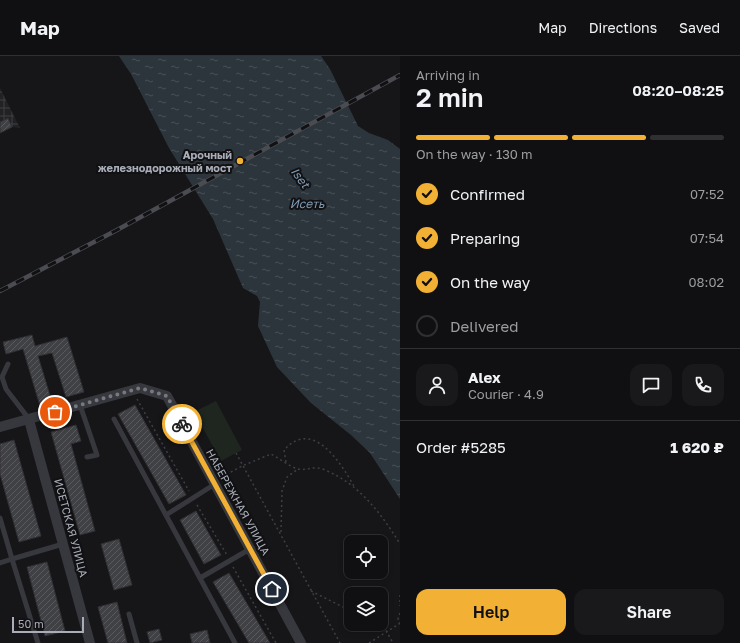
<!DOCTYPE html>
<meta charset="utf-8">
<style>
:root{--surface:#101012;--page:#19191b;--text:#f1f3f6;--muted:#9c9d9f;--line:#303032;--accent:#f2b134}
body{margin:0;font-family:"Golos Text",sans-serif;background:var(--page);color:var(--text);height:100vh;display:flex;flex-direction:column;font-size:15px;white-space:nowrap}
*{box-sizing:border-box;margin:0}
p{font-size:13px;color:var(--muted)}
.icon{flex:none;width:22px;height:22px;fill:none;stroke:currentColor;stroke-width:2;stroke-linecap:round;stroke-linejoin:round}
.map{position:relative;flex:1;overflow:hidden}
.side{display:flex;flex-direction:column;background:var(--surface);width:340px}
.side>*{flex:none}
.buttons{position:absolute;left:344px;top:479px;display:grid;gap:8px}
.buttons a{display:grid;place-items:center;width:44px;height:44px;border-radius:8px;background:var(--surface);box-shadow:0 2px 6px #0003,0 0 0 1px var(--line);font-size:20px}
.scale{position:absolute;left:12px;bottom:10px;width:72px;box-sizing:border-box;padding-left:4px;border:2px solid #a8adb8;border-top:0;font-size:11px;line-height:14px;white-space:nowrap;color:#a8adb8;-webkit-text-stroke:3px #111113;paint-order:stroke}
.pin{position:absolute;display:grid;place-items:center;width:34px;height:34px;color:#fff;margin:-17px;border:2px solid #fff;border-radius:50%;box-shadow:0 1px 4px #0007}
.courier{position:absolute;display:grid;place-items:center;width:40px;height:40px;margin:-20px;border:3px solid #f2b134;border-radius:50%;background:#fff;color:#222;box-shadow:0 1px 5px #0007}
.head em{font-style:normal;font-weight:600}
.head div{display:flex;flex-direction:column-reverse}
.head{display:flex;align-items:center;justify-content:space-between;height:68px;padding:0 16px}
h1{font-size:26px;font-weight:600;line-height:30px}
.bar{display:grid;grid-template-columns:repeat(4,1fr);gap:6px 4px;align-content:center;height:48px;padding:0 16px}
.bar i{height:5px;border-radius:3px;background:var(--line)}
.bar .active{background:var(--accent)}
.bar p{grid-column:span 4}
.line{display:flex;align-items:center;gap:10px;padding:0 16px;border-top:1px solid var(--line)}
.line div{flex:1}
.round{display:grid;place-items:center;flex:none;width:42px;height:42px;border-radius:12px;background:var(--page)}
ol{padding:0 16px;list-style:none}
li{display:flex;align-items:center;gap:12px;height:44px}
li p{margin-inline-start:auto}
li .icon{padding:4px;border-radius:50%;background:var(--accent);color:#111;stroke-width:4}
li:last-child{color:var(--muted)}
li i{width:22px;height:22px;border:2px solid var(--line);border-radius:50%}
.primary-button{display:flex;gap:8px;margin-top:auto;padding:8px 16px}
.primary-button a{flex:1;height:46px;border-radius:12px;background:var(--accent);color:#111;font-size:16px;font-weight:600;line-height:46px;text-align:center}
.primary-button a+a{background:var(--page);color:var(--text)}
header{display:flex;align-items:center;gap:24px;box-sizing:border-box;height:56px;padding:0 20px;background:var(--surface);border-bottom:1px solid var(--line)}
header strong{font-size:19px}
nav{display:flex;gap:22px;margin-inline-start:auto;font-size:14px}
main{display:flex;flex:1;min-height:0}
.map>svg:first-child{display:block}
</style>
<header>
<strong>Map</strong>
<nav><a>Map</a><a>Directions</a><a>Saved</a></nav>
</header>
<main>
<div class="map">
<svg width="400" height="587" viewBox="0 0 400 587">
<defs>
<pattern id="industrial-grid" width="8" height="8" patternUnits="userSpaceOnUse"><rect width="8" height="8" fill="#222225"/><path d="M0 4h8M4 0v8" fill="none" stroke="#3f3f43"/></pattern>
<pattern id="water-ripples" width="26" height="14" patternUnits="userSpaceOnUse"><rect width="26" height="14" fill="#2c353c"/><path d="M2 4q2-2 4 0t4 0M15 11q2-2 4 0t4 0" fill="none" stroke="#485056"/></pattern>
<pattern id="building-hatch" width="6" height="6" patternUnits="userSpaceOnUse"><rect width="6" height="6" fill="#404145"/><path d="M-1 1l2-2M0 6l6-6M5 7l2-2" fill="none" stroke="#595a5e"/></pattern>
</defs>
<rect width="100%" height="100%" fill="#161618"/>
<polygon fill="url(#industrial-grid)" points="0,32 20,72 12,71 0,77"/>
<polygon fill="#1e261f" points="216,345 242,394 221,405 194,356"/>
<polygon fill="url(#water-ripples)" points="119,0 321,0 330,13 358,70 369,77 388,84 400,93 400,443 370,397 351,379 311,347 277,311 258,270 260,246 257,240 243,232 213,163 169,92 131,18"/>
<g fill="url(#building-hatch)" stroke="#303034">
<polygon points="8,62 12,71 0,77 0,66"/>
<polygon points="32,279 35,290 67,281 84,336 66,341 52,297 38,300 52,346 40,350 23,293 6,298 3,286"/>
<polygon points="135,349 186,439 169,448 118,358"/>
<polygon points="76,369 81,385 71,388 95,475 80,479 51,376"/>
<polygon points="14,384 41,480 19,486 0,418 0,388"/>
<polygon points="196,455 221,499 204,508 180,464"/>
<polygon points="119,483 132,529 114,534 101,488"/>
<polygon points="47,506 65,575 45,580 27,511"/>
<polygon points="229,517 270,587 249,587 213,526"/>
<polygon points="117,546 127,587 108,587 98,551"/>
<polygon points="159,573 162,584 150,587 147,576"/>
<polygon points="207,574 210,587 192,587 190,578"/>
</g>
<g fill="none" stroke-linecap="round" stroke-linejoin="round">
<g stroke="#3d3f44" stroke-width="1.5" stroke-dasharray="2 3" stroke-linecap="butt">
<polyline points="137,343 189,435"/>
<polyline points="236,397 340,587"/>
<path d="M286,406l-2,-12c29,-32 56,12 70,36"/>
<path d="M222,421l20,-11 29,-12c8,4 19,13 27,15 10,2 15,-4 27,1 34,14 56,43 75,74"/>
<polyline points="197,449 227,499"/>
<polyline points="281,476 282,435 287,421 298,413"/>
<polyline points="233,511 276,587"/>
<polyline points="311,535 351,555"/>
<polyline points="400,539 400,550"/>
<polyline points="400,557 398,563 400,569"/>
<polyline points="379,568 384,571 393,587"/>
<polyline points="369,587 399,568"/>
</g>
<g stroke="#37383d" stroke-width="5">
<polyline points="8,308 2,321 6,333 29,363"/>
<polyline points="80,349 97,399 87,401"/>
<polyline points="114,363 235,587"/>
<polyline points="166,459 215,428"/>
<polyline points="0,462 12,503 0,507"/>
<polyline points="200,522 250,493"/>
<polyline points="129,558 137,587"/>
<polyline points="38,587 12,503 63,488"/>
</g>
<g stroke="#37383d" stroke-width="10">
<polyline points="29,364 90,587"/>
<polyline points="0,371 140,332 167,340 301,587"/>
</g>
<defs>
<polyline id="rail" points="0,235 117,174 400,19"/>
</defs>
<use href="#rail" stroke="#4a4c52" stroke-width="4.5"/>
<use href="#rail" stroke="#111113" stroke-width="3" stroke-dasharray="9" stroke-linecap="butt"/>
</g>
<g fill="none" stroke-linecap="round" stroke-linejoin="round">
<polyline stroke="#757880" stroke-width="4" stroke-dasharray="0 7.2" points="55,356 140,332 167,340 182,368"/>
<polyline stroke="#f2b134" stroke-width="5" points="182,368 272,533"/>
</g>
<circle fill="#f2b134" stroke="#111113" stroke-width="1.5" cx="240" cy="105" r="4"/>
<g text-anchor="middle" stroke-width="4" stroke-linejoin="round" paint-order="stroke">
<g font-size="11" font-weight="bold" fill="#a8adb8" stroke="#111113" text-anchor="end">
<text x="232" y="103">Арочный<tspan x="232" dy="13">железнодорожный мост</tspan></text>
</g>
<g font-size="11" fill="#a8adb8" stroke="#111113">
<text transform="translate(238 446) rotate(61)" y="4">НАБЕРЕЖНАЯ УЛИЦА</text>
<text transform="translate(71 472) rotate(75)" y="4">ИСЕТСКАЯ УЛИЦА</text>
</g>
<g font-size="12" font-style="italic" fill="#7f9bb3" stroke="#111113">
<text transform="translate(300 122) rotate(54)" y="4">Iset</text>
<text x="307" y="152">Исеть</text>
</g>
</g>
</svg>
<div class="buttons">
<a><svg class="icon" aria-label="locate" viewBox="0 0 24 24"><circle cx="12" cy="12" r="6"/><path d="M12 2v4M12 18v4M2 12h4M18 12h4"/></svg></a>
<a><svg class="icon" aria-label="layers" viewBox="0 0 24 24"><path d="M12 4l9 5-9 5-9-5zM3 14l9 5 9-5"/></svg></a>
</div>
<div class="scale">50 m</div>
<div class="pin" style="left:55px;top:356px;background:#ea580c"><svg class="icon" aria-label="bag" viewBox="0 0 24 24"><path d="M5 8h14l-1 12H6zM9 8a3 3 0 0 1 6 0"/></svg></div>
<div class="pin" style="left:272px;top:533px;background:#1f2937"><svg class="icon" aria-label="home" viewBox="0 0 24 24"><path d="M3 11l9-7 9 7M6 9v11h12V9"/></svg></div>
<div class="courier" style="left:182px;top:368px"><svg class="icon" aria-label="bike" viewBox="0 0 24 24"><circle cx="6" cy="16" r="4"/><circle cx="18" cy="16" r="4"/><path d="M6 16l4-8h5l3 8M10 8l3 8H6M13 5h3"/></svg></div>
</div>
<section class="side">
<div class="head"><div><h1>2 min</h1><p>Arriving in</p></div><em>08:20–08:25</em></div>
<div class="bar"><i class="active"></i><i class="active"></i><i class="active"></i><i></i><p>On the way · 130 m</p></div>
<ol>
<li><svg class="icon" aria-label="check" viewBox="0 0 24 24"><path d="M5 12l5 5 9-10"/></svg>Confirmed<p>07:52</p></li>
<li><svg class="icon" aria-label="check" viewBox="0 0 24 24"><path d="M5 12l5 5 9-10"/></svg>Preparing<p>07:54</p></li>
<li><svg class="icon" aria-label="check" viewBox="0 0 24 24"><path d="M5 12l5 5 9-10"/></svg>On the way<p>08:02</p></li>
<li><i></i>Delivered</li>
</ol>
<div class="line" style="height:72px"><a class="round"><svg class="icon" aria-label="person" viewBox="0 0 24 24"><circle cx="12" cy="8" r="4"/><path d="M4 21q1-7 8-7t8 7"/></svg></a><div><b>Alex</b><p>Courier · 4.9</p></div><a class="round"><svg class="icon" aria-label="chat" viewBox="0 0 24 24"><path d="M4 5h16v11H9l-5 4z"/></svg></a><a class="round"><svg class="icon" aria-label="phone" viewBox="0 0 24 24"><path d="M5 4h4l2 5-3 2q2 4 5 5l2-3 5 2v4C11 20 4 13 5 4z"/></svg></a></div>
<div class="line" style="height:52px"><div>Order #5285</div><b>1 620 ₽</b></div>
<div class="primary-button"><a>Help</a><a>Share</a></div>
</section>
</main>
